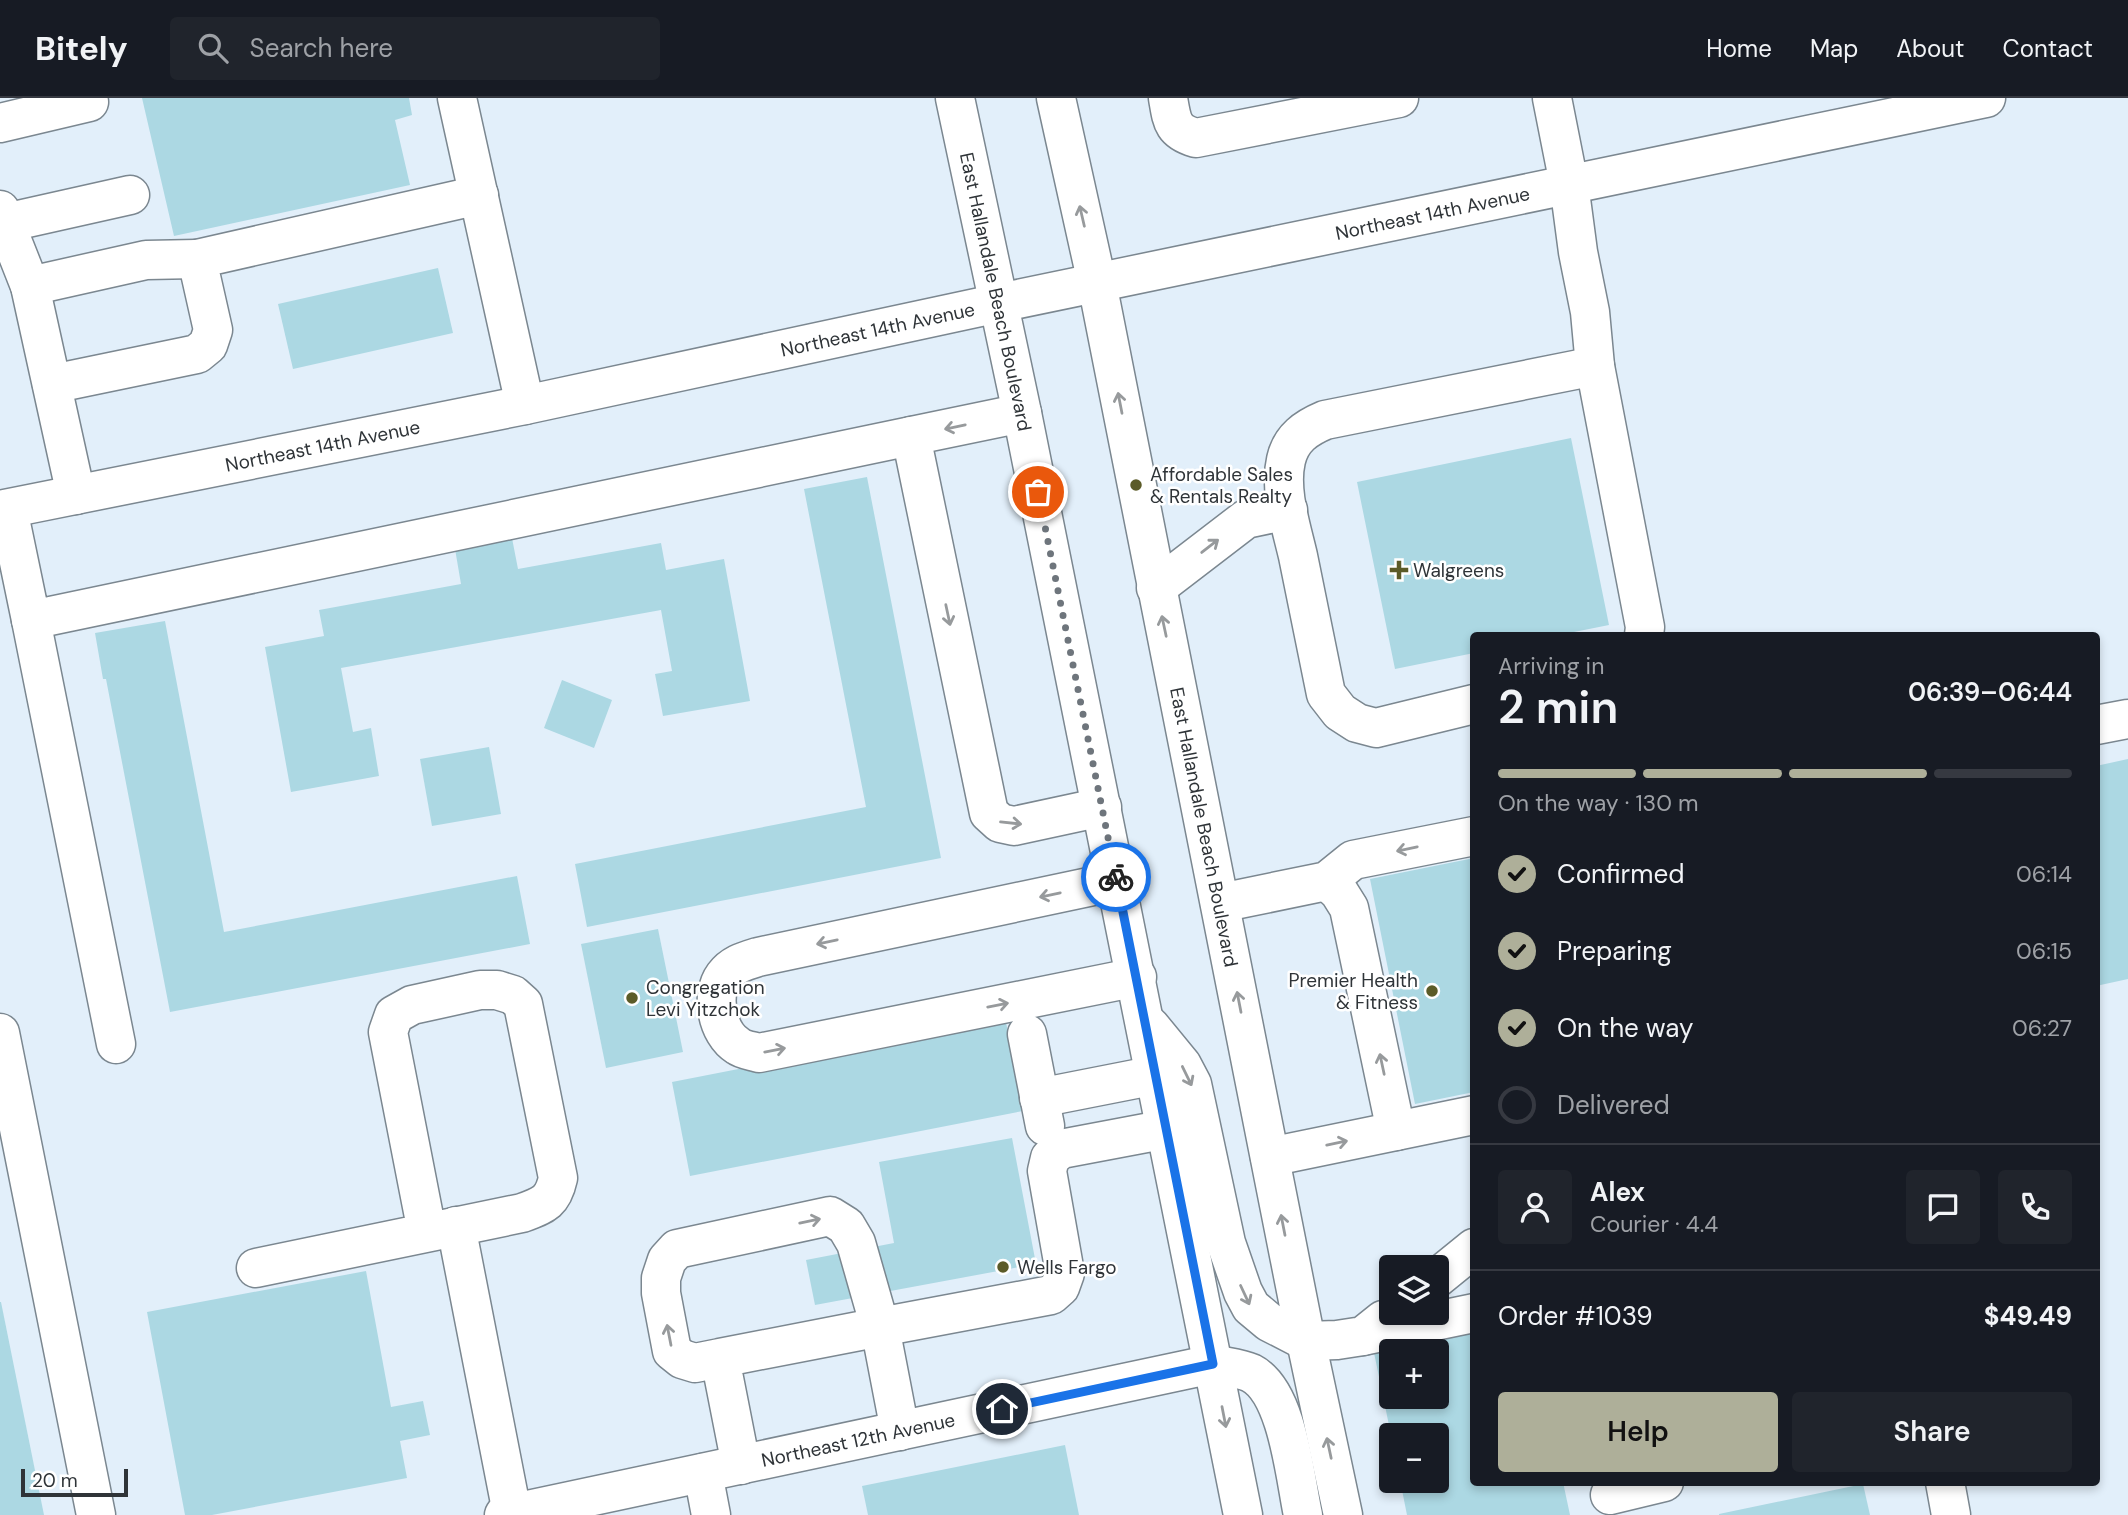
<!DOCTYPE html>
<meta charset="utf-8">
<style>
:root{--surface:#171b24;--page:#20242c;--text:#f1f3f6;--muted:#9ea1a6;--line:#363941;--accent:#aeaf99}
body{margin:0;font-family:"DM Sans",sans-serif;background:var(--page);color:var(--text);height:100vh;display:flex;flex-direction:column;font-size:26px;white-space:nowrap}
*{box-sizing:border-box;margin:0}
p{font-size:23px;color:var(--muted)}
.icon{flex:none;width:38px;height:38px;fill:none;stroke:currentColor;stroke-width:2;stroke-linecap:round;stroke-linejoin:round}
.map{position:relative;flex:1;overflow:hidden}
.panel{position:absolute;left:1470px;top:534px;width:630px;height:854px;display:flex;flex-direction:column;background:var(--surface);border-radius:7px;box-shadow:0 4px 10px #0003}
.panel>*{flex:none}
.tools{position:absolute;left:1379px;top:1157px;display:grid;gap:14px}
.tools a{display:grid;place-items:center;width:70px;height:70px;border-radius:7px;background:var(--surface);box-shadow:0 4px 10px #0003;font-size:35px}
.scale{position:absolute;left:21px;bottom:18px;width:107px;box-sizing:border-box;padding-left:7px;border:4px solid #2f3438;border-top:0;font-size:19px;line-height:24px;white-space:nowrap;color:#2f3438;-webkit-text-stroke:5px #fff;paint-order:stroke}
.pin{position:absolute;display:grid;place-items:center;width:60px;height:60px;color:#fff;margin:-30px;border:4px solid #fff;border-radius:50%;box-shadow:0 2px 7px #0007}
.courier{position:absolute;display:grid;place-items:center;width:70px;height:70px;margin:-35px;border:5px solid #1a73e8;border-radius:50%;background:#fff;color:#222;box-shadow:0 2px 9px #0007}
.summary em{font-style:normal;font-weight:600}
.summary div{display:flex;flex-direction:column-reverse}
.summary{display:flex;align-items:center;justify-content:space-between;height:119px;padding:0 28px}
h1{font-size:46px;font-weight:600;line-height:52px}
.bar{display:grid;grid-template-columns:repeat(4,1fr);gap:10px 7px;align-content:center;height:84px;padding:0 28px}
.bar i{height:9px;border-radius:5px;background:var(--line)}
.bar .on{background:var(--accent)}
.bar p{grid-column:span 4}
.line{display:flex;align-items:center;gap:18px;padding:0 28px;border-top:2px solid var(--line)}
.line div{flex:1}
.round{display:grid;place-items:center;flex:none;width:74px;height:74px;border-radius:7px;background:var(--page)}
ol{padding:0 28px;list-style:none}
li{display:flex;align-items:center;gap:21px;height:77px}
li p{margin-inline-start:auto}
li .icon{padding:7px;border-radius:50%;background:var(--accent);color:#111;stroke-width:4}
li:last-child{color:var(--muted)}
li i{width:38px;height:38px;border:4px solid var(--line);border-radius:50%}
.cta{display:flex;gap:14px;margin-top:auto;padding:14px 28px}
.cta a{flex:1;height:80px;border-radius:7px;background:var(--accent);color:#111;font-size:28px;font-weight:600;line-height:80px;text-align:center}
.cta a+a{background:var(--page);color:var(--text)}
header{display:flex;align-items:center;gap:42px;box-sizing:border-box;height:98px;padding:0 35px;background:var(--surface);border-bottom:2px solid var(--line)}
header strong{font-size:33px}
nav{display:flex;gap:38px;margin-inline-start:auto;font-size:24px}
.search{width:490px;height:63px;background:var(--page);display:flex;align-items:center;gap:18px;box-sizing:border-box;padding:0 24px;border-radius:7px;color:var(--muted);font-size:26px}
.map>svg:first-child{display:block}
</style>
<header>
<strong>Bitely</strong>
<div class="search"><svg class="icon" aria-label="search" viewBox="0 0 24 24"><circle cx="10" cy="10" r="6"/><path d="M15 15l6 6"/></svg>Search here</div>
<nav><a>Home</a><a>Map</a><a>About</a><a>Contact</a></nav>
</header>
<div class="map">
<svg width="2128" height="1417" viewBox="0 0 2128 1417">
<rect width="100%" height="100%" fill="#e2effa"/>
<g fill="#acd8e3" fill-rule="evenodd">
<polygon points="142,0 409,0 412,17 395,22 410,87 174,138"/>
<polygon points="438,170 453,235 293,271 278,206"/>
<polygon points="1571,340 1609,527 1559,537 1474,537 1474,555 1395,571 1357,384"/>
<polygon points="867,379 941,760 587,829 575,766 866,709 804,391"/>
<polygon points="511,435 518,471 661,445 666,472 724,461 750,603 663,618 655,576 672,573 661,512 341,570 353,634 371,630 379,678 291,694 265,549 324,538 319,512 461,486 454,445"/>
<polygon points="165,523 224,834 517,778 530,846 170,914 106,581 103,581 95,535"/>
<polygon points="562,582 612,602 594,650 544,630"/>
<polygon points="489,649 501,716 432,728 420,661"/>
<polygon points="2128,661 2128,881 2096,888 2096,668"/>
<polygon points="1474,760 1474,994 1415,1006 1370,781"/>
<polygon points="658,831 683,954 606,970 581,846"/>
<polygon points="1005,919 1023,1013 690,1078 672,984"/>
<polygon points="1012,1040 1036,1166 815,1207 806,1162 894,1145 879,1064"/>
<polygon points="366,1173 391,1309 423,1303 430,1337 400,1343 407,1380 212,1417 185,1417 147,1214"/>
<polygon points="0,1204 1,1204 44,1417 0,1417"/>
<path d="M1474,1224v160h89l7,33h-163l-7,-35h37v-45h-46l-19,-92zM1391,1253h46v45h-46z"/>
<polygon points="1065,1347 1079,1417 868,1417 862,1388"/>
<polygon points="1863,1386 1870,1417 1719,1417 1719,1416"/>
</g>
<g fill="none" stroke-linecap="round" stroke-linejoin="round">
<defs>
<g id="minor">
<polyline points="457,0 525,307"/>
<path d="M1168,0c4,23 4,33 28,40l203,-40"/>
<polyline points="1552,0 1569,86 1578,154 1590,214 1595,268 1645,529 1644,537"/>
<polyline points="0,25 89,4"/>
<polyline points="0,112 30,188 76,397"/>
<polyline points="5,125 130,97"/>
<polyline points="30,188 146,162 197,161"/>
<polyline points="52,286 197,256 208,247 213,232 197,161 479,97"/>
<polyline points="1022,315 911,338 989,715 1000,725 1014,728 1102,709"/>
<polyline points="8,411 31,522 911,338"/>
<path id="s1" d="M0,412l525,-105 474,-102 987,-205"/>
<polyline points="1156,490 1246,421 1288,412"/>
<polyline points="31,522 116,946"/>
<path d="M1474,606l-98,24 -19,-5 -17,-11 -14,-18c-9,-46 -19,-92 -28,-138 -7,-30 -19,-66 -12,-96 5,-22 20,-32 39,-40l270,-54"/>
<polyline points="2096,627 2128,621"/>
<path d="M1117,783l-359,76c-13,4 -25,7 -34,19 -14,19 -7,57 14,70 5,4 15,5 21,7l378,-76"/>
<polyline points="1327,783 1339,794 1349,810 1396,1033"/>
<polyline points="1220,805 1327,783 1353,762 1474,738"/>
<polyline points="0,935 96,1417"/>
<polyline points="1027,936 1045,1028"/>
<polyline points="1039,1000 1156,977"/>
<polyline points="1270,1059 1474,1017"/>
<polyline points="456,1128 512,1415"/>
<path d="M256,1170l266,-55c23,-8 31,-12 36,-35l-35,-174 -10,-9 -16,-5h-17l-68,15 -18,10 -6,17 39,200"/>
<polyline points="1437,1180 1474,1150"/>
<polyline points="1363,1238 1474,1215"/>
<polyline points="1306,1243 1337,1242 1363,1238 1383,1222"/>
<polyline points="720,1260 695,1265 682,1261 672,1253 661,1195 661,1180 667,1162 677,1151 830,1118 846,1128 856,1145 880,1229 720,1260 741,1367"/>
<polyline points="900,1333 880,1229 1051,1197 1060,1189 1065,1175 1047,1073 1050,1060 1061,1051 1167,1031"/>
<polyline points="703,1375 711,1417"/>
<polyline points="1945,1384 1951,1417"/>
<polyline points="1610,1397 1664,1384"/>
<path id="s2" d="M504,1417l709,-151c12,3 27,4 38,9 37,19 44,105 52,142"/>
</g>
<g id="major">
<path id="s3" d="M955,0l67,315 221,1102"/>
<path id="s4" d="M1056,0l41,185 209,1058 37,174"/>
<polyline points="1150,928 1182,967 1192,986 1226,1145 1243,1194 1251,1209 1269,1224 1306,1243"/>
</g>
</defs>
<use href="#minor" stroke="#7b8790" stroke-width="41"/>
<use href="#major" stroke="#7b8790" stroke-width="41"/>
<use href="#minor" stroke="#fff" stroke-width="38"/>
<use href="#major" stroke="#fff" stroke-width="38"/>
</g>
<defs><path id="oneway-shaft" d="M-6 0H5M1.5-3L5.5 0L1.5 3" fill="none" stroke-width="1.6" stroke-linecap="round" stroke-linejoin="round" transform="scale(1.75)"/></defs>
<g stroke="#979a9c">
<use href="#oneway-shaft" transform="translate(1082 118) rotate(-103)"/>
<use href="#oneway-shaft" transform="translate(1120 305) rotate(-101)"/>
<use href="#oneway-shaft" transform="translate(955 329) rotate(168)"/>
<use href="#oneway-shaft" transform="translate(1210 448) rotate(-38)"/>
<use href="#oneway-shaft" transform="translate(948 517) rotate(78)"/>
<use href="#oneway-shaft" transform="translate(1164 528) rotate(-102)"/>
<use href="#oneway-shaft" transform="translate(1011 725) rotate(6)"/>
<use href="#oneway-shaft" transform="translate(1407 751) rotate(168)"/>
<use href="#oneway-shaft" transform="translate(1050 797) rotate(168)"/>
<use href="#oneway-shaft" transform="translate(827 844) rotate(168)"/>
<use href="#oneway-shaft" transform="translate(1239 904) rotate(-101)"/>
<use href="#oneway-shaft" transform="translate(998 907) rotate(-11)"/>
<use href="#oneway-shaft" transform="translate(775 952) rotate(-11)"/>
<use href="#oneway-shaft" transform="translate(1382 966) rotate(-102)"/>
<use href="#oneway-shaft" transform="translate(1187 978) rotate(64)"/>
<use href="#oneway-shaft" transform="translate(1337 1045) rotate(-12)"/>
<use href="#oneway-shaft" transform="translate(810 1123) rotate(-12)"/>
<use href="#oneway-shaft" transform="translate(1283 1127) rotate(-101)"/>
<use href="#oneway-shaft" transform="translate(1245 1197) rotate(65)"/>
<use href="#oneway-shaft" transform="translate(669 1237) rotate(-101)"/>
<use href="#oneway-shaft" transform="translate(1224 1319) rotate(79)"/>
<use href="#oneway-shaft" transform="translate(1329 1350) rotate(-102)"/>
</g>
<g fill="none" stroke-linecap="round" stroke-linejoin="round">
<polyline stroke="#6e757c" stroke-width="7" stroke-dasharray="0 12.6" points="1038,394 1116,779"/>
<polyline stroke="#1a73e8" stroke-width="9" points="1002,1311 1213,1266 1116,779"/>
</g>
<g fill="#5b5b28" stroke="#fff" stroke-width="2.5">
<circle cx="1136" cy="387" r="7"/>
<path d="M1395.5 461.5h7v7h7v7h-7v7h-7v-7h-7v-7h7z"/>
<circle cx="1432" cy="893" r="7"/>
<circle cx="632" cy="900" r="7"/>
<circle cx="1003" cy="1169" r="7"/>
</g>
<g text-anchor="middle" stroke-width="5" stroke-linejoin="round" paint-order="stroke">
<g font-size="19" fill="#2f3438" stroke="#fff">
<text dy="7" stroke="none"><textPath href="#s1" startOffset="1463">Northeast 14th Avenue</textPath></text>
<text dy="7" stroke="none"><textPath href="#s3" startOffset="198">East Hallandale Beach Boulevard</textPath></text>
<text dy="7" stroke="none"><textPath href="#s1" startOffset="896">Northeast 14th Avenue</textPath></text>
<text dy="7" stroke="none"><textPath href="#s1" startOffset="329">Northeast 14th Avenue</textPath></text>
<text dy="7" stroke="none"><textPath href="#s4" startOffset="744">East Hallandale Beach Boulevard</textPath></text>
<text dy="7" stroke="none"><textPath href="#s2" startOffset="362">Northeast 12th Avenue</textPath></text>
</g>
<g font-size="19" fill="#2f3438" stroke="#fff" text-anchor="start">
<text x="1150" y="383">Affordable Sales<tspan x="1150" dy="22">&amp; Rentals Realty</tspan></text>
<text x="1413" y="479">Walgreens</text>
<text x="1418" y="889" text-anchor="end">Premier Health<tspan x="1418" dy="22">&amp; Fitness</tspan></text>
<text x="646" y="896">Congregation<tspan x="646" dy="22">Levi Yitzchok</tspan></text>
<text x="1017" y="1176">Wells Fargo</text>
</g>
</g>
</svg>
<div class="tools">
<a><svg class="icon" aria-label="layers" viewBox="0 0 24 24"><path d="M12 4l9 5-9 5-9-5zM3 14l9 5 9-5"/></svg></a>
<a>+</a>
<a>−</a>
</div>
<div class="scale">20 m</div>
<div class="pin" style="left:1038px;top:394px;background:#ea580c"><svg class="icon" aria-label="bag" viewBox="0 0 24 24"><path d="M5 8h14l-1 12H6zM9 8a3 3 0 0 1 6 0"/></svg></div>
<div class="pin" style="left:1002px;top:1311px;background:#1f2937"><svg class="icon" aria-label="home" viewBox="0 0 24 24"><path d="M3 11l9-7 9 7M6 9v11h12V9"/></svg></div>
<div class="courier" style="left:1116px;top:779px"><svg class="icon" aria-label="bike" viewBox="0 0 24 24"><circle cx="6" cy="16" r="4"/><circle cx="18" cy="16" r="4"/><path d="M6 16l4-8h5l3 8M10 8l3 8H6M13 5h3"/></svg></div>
<section class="panel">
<div class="summary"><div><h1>2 min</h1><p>Arriving in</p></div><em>06:39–06:44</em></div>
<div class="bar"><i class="on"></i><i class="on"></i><i class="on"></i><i></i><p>On the way · 130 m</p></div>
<ol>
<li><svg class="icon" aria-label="check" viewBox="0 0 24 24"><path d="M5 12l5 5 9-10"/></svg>Confirmed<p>06:14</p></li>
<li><svg class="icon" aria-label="check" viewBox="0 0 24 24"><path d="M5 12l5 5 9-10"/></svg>Preparing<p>06:15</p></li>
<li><svg class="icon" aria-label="check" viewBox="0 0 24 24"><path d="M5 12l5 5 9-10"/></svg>On the way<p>06:27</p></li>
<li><i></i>Delivered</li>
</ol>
<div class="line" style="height:126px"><a class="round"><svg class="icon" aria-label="person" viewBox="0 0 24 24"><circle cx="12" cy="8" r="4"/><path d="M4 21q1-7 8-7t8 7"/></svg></a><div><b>Alex</b><p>Courier · 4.4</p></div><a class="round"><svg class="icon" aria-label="chat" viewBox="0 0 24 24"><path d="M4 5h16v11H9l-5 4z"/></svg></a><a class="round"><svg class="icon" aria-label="phone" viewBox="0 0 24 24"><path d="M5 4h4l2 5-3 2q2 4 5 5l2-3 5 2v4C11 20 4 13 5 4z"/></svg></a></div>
<div class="line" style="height:91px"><div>Order #1039</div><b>$49.49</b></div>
<div class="cta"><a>Help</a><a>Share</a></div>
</section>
</div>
